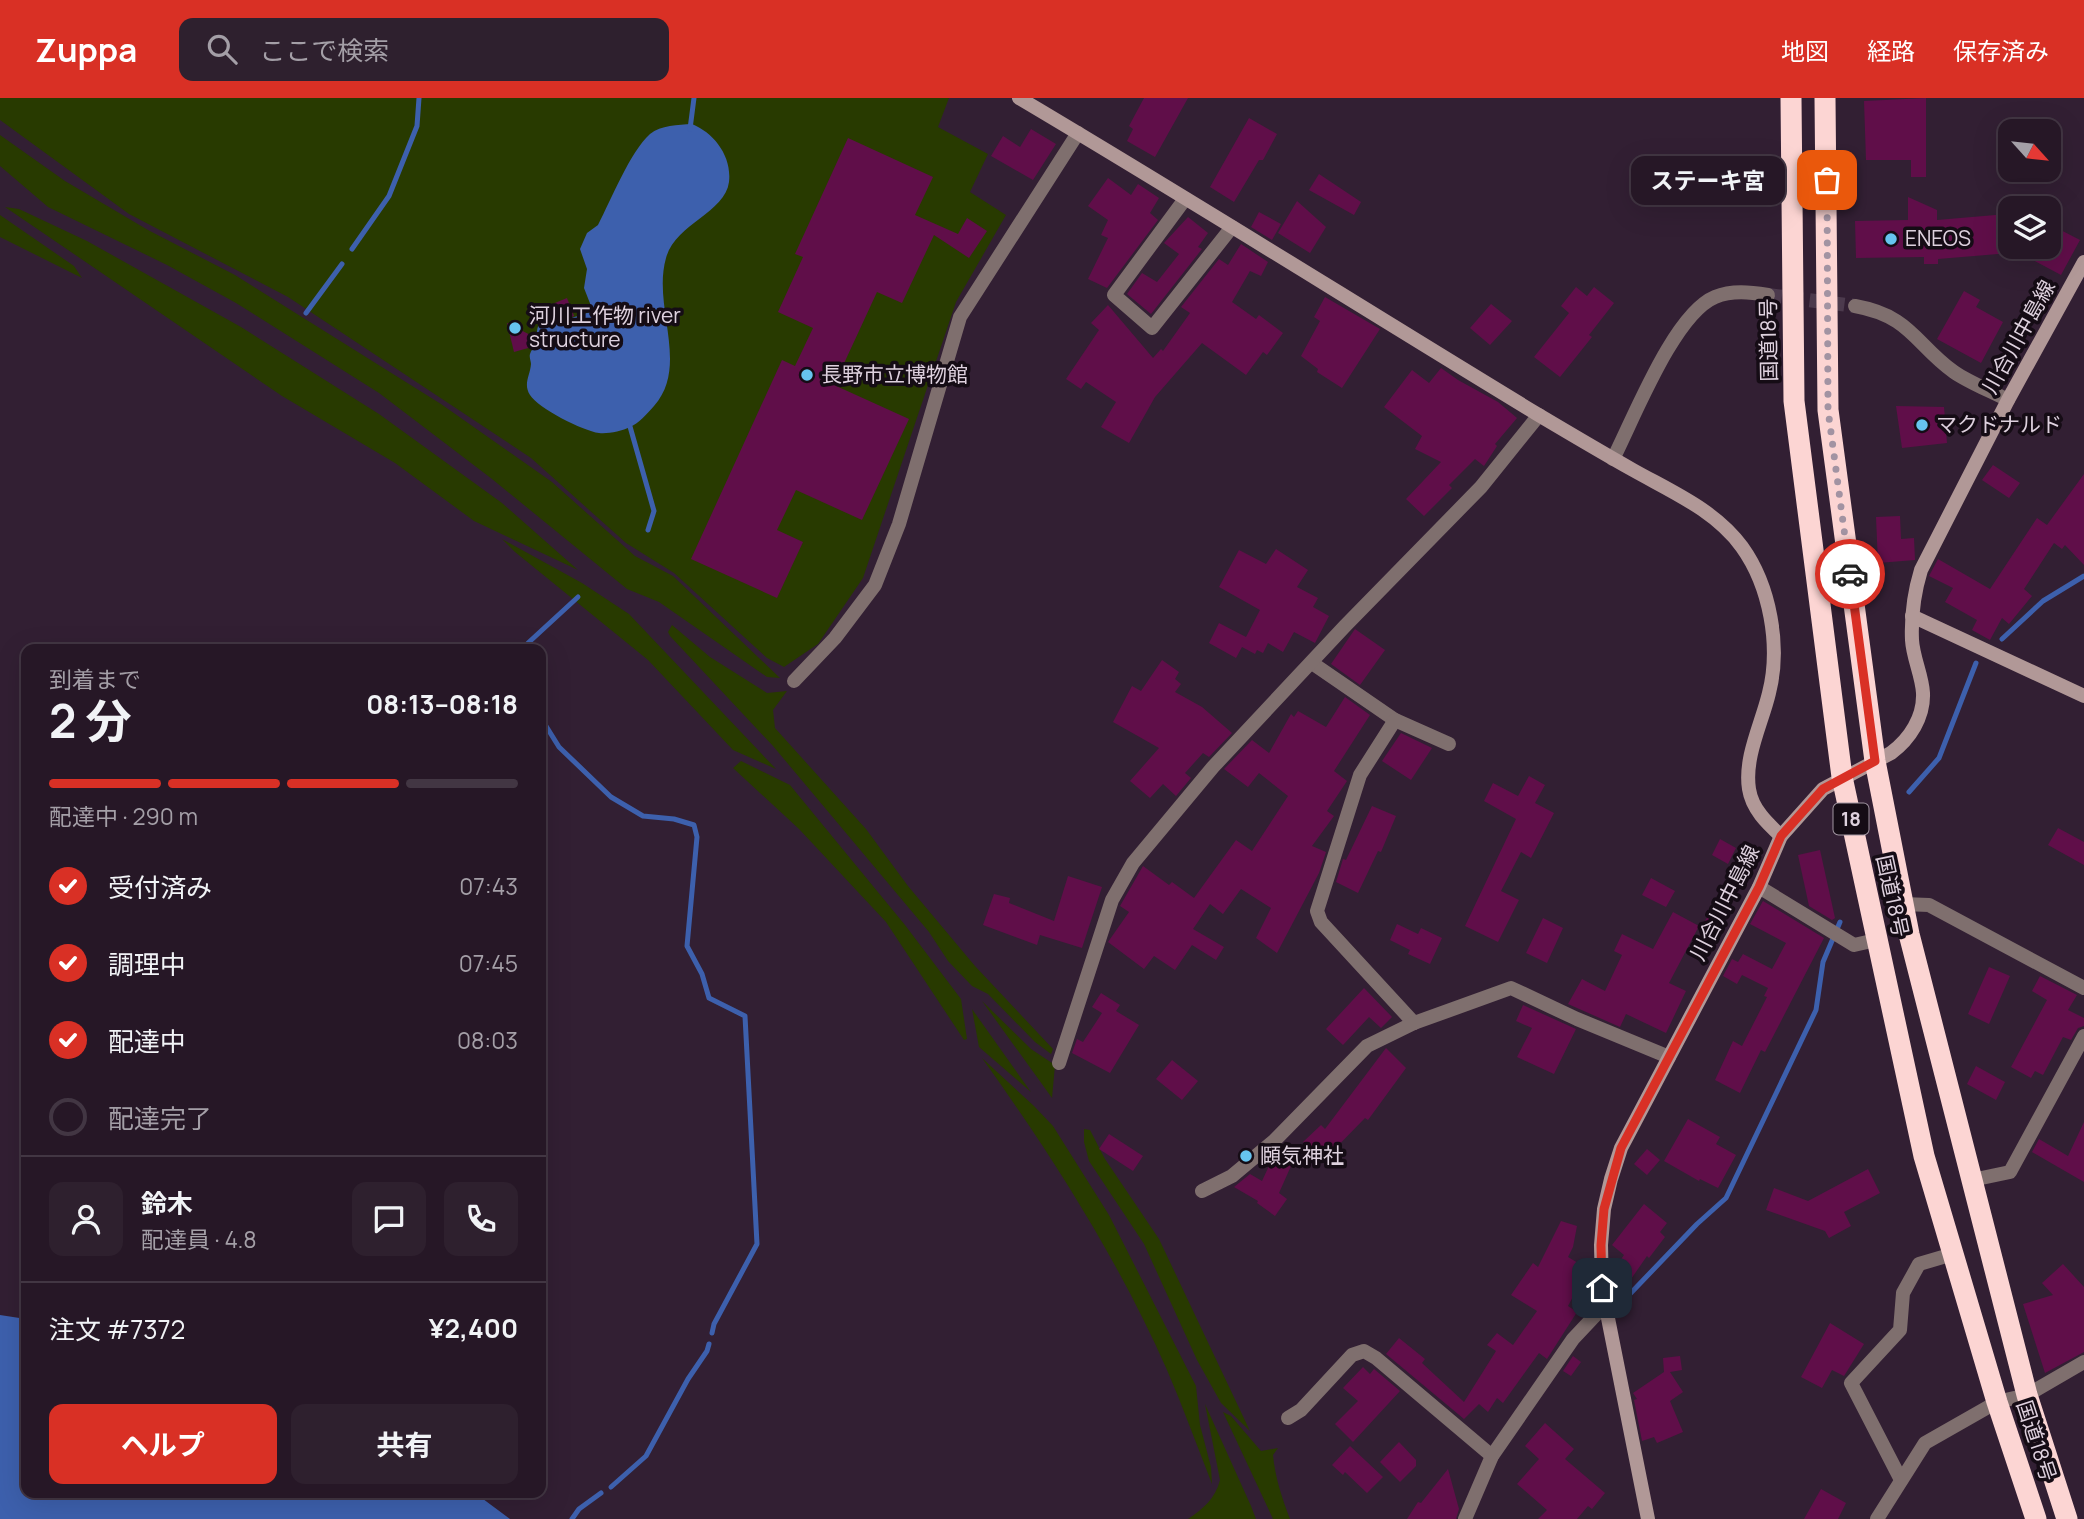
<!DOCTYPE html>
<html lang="ja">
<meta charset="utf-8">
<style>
:root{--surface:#261726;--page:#2e202e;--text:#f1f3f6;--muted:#a49fa7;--line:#423643;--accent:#d93025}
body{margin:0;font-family:Manrope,"Noto Sans JP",sans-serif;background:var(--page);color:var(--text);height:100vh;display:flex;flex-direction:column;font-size:26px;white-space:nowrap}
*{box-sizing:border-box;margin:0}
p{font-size:23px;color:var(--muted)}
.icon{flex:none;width:38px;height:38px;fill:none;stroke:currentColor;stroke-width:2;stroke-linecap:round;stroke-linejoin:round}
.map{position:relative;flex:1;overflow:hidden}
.sheet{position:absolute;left:21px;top:546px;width:525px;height:854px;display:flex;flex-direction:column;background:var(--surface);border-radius:14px;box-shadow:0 7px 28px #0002,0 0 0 2px var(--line)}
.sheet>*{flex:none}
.needle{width:46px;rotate:117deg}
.tools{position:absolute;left:1998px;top:21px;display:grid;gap:14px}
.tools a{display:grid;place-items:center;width:63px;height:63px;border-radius:14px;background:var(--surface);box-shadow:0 7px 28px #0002,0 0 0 2px var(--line);font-size:35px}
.pin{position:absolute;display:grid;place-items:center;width:60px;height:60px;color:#fff;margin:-30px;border-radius:14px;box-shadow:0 4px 10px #0006}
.courier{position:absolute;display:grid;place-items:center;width:70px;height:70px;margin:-35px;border:5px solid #d93025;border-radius:50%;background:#fff;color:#222;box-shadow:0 2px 9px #0007}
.bubble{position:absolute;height:49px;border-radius:14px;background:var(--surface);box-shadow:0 7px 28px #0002,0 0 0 2px var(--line);font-size:23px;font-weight:700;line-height:49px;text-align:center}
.summary em{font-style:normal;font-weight:700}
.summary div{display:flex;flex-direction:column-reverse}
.summary{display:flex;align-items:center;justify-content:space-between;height:119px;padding:0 28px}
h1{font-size:46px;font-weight:700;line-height:52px}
.bar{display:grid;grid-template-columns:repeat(4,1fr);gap:10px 7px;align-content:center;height:84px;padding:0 28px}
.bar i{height:9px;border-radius:5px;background:var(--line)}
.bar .active{background:var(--accent)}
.bar p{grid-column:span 4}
.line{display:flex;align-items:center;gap:18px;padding:0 28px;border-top:2px solid var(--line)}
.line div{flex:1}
.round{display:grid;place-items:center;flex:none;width:74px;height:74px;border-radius:14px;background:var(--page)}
ol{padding:0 28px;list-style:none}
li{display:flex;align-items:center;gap:21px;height:77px}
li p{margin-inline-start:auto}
li .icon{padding:7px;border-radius:50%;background:var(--accent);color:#fff;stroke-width:4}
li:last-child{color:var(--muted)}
li i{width:38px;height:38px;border:4px solid var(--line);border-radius:50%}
.action{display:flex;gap:14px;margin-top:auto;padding:14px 28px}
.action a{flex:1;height:80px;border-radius:14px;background:var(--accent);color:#fff;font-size:28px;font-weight:700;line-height:80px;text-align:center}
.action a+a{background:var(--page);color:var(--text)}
header{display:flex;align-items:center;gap:42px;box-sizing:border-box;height:98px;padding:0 35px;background:var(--accent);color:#fff}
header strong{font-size:33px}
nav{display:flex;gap:38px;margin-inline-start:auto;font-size:24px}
.search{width:490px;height:63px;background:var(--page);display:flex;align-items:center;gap:18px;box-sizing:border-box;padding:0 24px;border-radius:14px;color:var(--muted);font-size:26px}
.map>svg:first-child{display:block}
</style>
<header>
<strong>Zuppa</strong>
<div class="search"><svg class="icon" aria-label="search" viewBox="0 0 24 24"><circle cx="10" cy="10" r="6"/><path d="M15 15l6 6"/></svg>ここで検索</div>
<nav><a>地図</a><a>経路</a><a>保存済み</a></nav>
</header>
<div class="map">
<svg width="2084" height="1421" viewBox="0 0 2084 1421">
<rect width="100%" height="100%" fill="#321f33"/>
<g fill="#283a00">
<polygon points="0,0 949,0 938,29 988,56 970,94 1006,117 956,204 863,480 818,546 784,569 767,560 674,475 626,445 531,360 288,199 129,116 0,22"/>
<polygon points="0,37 65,83 148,132 235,177 441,306 552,384 635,458 673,478 780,580 767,579 659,504 627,491 492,381 379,295 236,205 167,167 48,109 0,68"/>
<polygon points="5,109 19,111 87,143 241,229 379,316 502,405 578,472 474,423 395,365 282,298"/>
<polygon points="0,117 74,168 82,180 0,139"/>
<polygon points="502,441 582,485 629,516 776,671 733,652 648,562 515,454"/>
<polygon points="672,527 710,559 767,595 787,593 773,612 775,630 866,731 908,788 975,868 1053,951 1051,956 1035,944 988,896 972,888 948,863 929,834 773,648 670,538 668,534"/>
<polygon points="741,663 790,687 905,827 961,901 967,941 964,942 886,824 799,731 733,670"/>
<polygon points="982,903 1031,951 1055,967 1052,1000"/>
<polygon points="972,911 1031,994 979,949"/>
<path d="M982,960l52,48 19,20 56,89 87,171 4,39 11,42 1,17c-15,-38 -29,-77 -45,-114 -49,-111 -115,-214 -185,-312z"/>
<polygon points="1084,1031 1090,1032 1105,1061 1159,1141 1250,1333 1221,1305 1197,1262 1144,1146 1089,1063 1084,1044"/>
<path d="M1205,1306l46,102 5,13h-68c16,-11 27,-20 32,-39z"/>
<path d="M1223,1314l8,4 30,35 17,-3 -5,7c2,22 9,43 17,64h-17z"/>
</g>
<g fill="#3d60ad">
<path d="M692,26c22,9 40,32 37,58 -4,31 -54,42 -63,76 -14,49 24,107 -12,148 -7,8 -15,17 -24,21 -8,4 -22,7 -31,6 -16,-2 -61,-25 -69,-38 -7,-11 0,-19 1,-31 0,-3 -2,-7 -1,-10 1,-4 4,-6 5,-9 2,-7 1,-15 4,-21 3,-7 8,-12 14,-16l3,13 3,1 34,-11 -9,-23 3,-19 -7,-20 7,-16 11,-8c13,-25 32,-73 52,-91 11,-9 28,-9 42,-10z"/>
<polygon points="0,1217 26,1221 26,1395 475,1395 510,1421 0,1421"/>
</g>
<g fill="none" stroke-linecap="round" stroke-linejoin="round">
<g stroke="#3d60ad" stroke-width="5">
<polyline points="690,31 694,0"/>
<polyline points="352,151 389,98 417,28 419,0"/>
<polyline points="306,215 342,166"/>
<polyline points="629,325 654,413 648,432"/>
<polyline points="2002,541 2043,503 2084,478"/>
<polyline points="528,551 528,545 578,499"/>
<polyline points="541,620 559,649 611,699 643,718 674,721 694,727 697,739 687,848 702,876 709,900 745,918 757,1146 714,1226 712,1235"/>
<polyline points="1909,694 1939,660 1976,565"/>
<polyline points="1617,1204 1627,1199 1697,1126 1726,1100 1816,912 1823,864 1840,824"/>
<polyline points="611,1389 646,1358 688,1281 707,1253 709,1246"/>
<polyline points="572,1421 579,1411 601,1395"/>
</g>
</g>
<g fill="#600e49">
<polygon points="1144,0 1188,0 1155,59 1127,43 1133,31 1129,28"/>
<polygon points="1926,0 1926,79 1911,79 1911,62 1866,62 1864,3"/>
<polygon points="1249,20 1277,36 1263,62 1259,62 1234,104 1210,89"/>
<polygon points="1031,31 1056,46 1033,82 991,58 1003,38 1020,49"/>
<polygon points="848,40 933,79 915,117 958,136 967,120 987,133 969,160 934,137 902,205 877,194 834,287 909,321 862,422 796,392 777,432 803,444 777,500 691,461 782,262 795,268 813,230 778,214 803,159 795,156"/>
<polygon points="1319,76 1361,104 1354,117 1309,92"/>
<polygon points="1108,80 1131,97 1138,86 1159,100 1150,115 1158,122 1107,190 1088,181 1108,140 1101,137 1108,122 1088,108"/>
<polygon points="1908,99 1937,112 1937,122 2007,116 2010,155 1938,161 1938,166 1924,166 1924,159 1856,160 1855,123 1908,122"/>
<polygon points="1297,103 1326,129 1310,155 1278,135"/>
<polygon points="1259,114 1281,126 1272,142 1251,129"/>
<polygon points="1188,119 1208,135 1198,149 1202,151 1151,216 1127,196 1142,175 1157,184 1179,156 1164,145"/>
<polygon points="2049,126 2080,142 2061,177 2031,161 2037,149 2049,149"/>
<polygon points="1241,146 1268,164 1261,178 1250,173 1232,204 1256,221 1259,217 1283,235 1267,257 1263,254 1246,277 1202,245 1155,299 1129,345 1101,329 1116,304 1086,284 1081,291 1066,281 1099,232 1091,225 1108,207 1153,260 1161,251 1163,253 1190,215 1181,209 1219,161 1228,167"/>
<polygon points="1576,189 1587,198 1594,189 1614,205 1589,237 1592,239 1560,279 1534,259 1569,215 1561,208"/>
<polygon points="1964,193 1980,202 1976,209 2003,224 1981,265 1937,241"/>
<polygon points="1325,199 1380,231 1342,290 1317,274 1318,271 1301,258 1320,223 1314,219"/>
<polygon points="567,200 574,218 552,227 545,209"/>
<polygon points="1491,206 1512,223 1490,247 1470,230"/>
<polygon points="507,225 546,245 514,254"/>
<polygon points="1441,270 1458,282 1498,304 1517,320 1495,346 1497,348 1484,368 1475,361 1449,387 1452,390 1424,418 1406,401 1441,364 1415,351 1422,338 1384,309 1412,272 1429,285"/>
<polygon points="1896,308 1944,309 1947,345 1902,350"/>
<polygon points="1993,367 2020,385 2009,400 1982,382"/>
<polygon points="2084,376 2084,467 2065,447 2062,451 2054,445 2024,491 2032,498 2009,526 2002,520 1990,542 1972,532 1977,522 1945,504 1953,490 1929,478 1938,461 1990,491 2037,420 2047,427"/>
<polygon points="1900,418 1901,441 1914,440 1915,462 1878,465 1876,419"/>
<polygon points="1276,451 1308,472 1297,489 1318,500 1313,509 1329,518 1315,545 1294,534 1283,554 1268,545 1263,555 1257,552 1255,556 1242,549 1236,560 1209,545 1219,525 1246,539 1260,512 1219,489 1239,452 1266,466"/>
<polygon points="1355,531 1385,552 1360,587 1331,566"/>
<polygon points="1162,562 1179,574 1175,581 1181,586 1175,594 1202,609 1232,635 1209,659 1203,655 1185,675 1191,680 1176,698 1163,686 1150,700 1130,683 1159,650 1113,624 1132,588 1141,593"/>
<polygon points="1345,599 1370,617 1334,673 1347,683 1327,713 1334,718 1312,748 1326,754 1319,775 1277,855 1256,840 1271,810 1241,791 1223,816 1210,806 1193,831 1224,849 1216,862 1192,847 1175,872 1154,858 1144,871 1108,844 1129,814 1120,808 1143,768 1169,787 1172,784 1194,800 1236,742 1252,753 1288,698 1259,675 1248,689 1224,671 1252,642 1269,655 1291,616 1294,619 1298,613 1326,629"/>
<polygon points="1401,635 1432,650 1411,682 1382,663"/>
<polygon points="1529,678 1545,687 1535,705 1554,715 1531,760 1521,754 1501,793 1519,802 1498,844 1465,828 1516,721 1484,703 1493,685 1518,698"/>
<polygon points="1372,708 1396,718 1381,754 1378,753 1358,795 1336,784 1343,761 1346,762"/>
<polygon points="2058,730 2084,744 2084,767 2048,747"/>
<polygon points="1720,741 1736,750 1728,766 1712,757"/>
<polygon points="1820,752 1835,820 1832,822 1809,808 1798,757"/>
<polygon points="1068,778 1102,789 1082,850 1040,837 1037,847 983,827 994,796 1010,800 1009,805 1054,823"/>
<polygon points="1651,780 1675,793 1666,809 1642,797"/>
<polygon points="1763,803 1824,840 1765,954 1761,952 1740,995 1715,982 1733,943 1742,948 1767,899 1764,898 1768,890 1742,877 1737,886 1723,878 1732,861 1738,864 1743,856 1772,871 1786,845 1750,826"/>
<polygon points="1711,813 1725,822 1717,835 1703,826"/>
<polygon points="1673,814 1699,828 1669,885 1686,893 1666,935 1626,916 1620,929 1568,906 1582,881 1605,893 1622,857 1614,853 1622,836 1653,851"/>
<polygon points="1543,820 1563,830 1547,865 1526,855"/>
<polygon points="1397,826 1418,836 1421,830 1442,840 1430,866 1408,856 1410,852 1390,842"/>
<polygon points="1989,869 2010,878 1989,926 1968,916"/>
<polygon points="2040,878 2077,897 2068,912 2084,920 2084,928 2078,930 2071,942 2063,939 2043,977 2035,973 2031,980 2011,969 2047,902 2032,893"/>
<polygon points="1364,890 1392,919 1381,930 1369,919 1343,947 1326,931"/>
<polygon points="1101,895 1120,907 1116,913 1139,927 1110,975 1072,955 1077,941 1083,944 1102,915 1092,909"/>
<polygon points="1523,907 1576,931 1554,976 1517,959 1532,930 1516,923"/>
<polygon points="1386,950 1406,970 1368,1022 1365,1020 1322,1064 1303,1044 1321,1027 1325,1031"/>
<polygon points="1172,962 1198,983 1182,1002 1156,981"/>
<polygon points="1976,968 2005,984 1996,1002 1967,986"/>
<polygon points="1688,1021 1720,1039 1716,1046 1736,1057 1718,1090 1700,1081 1699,1083 1664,1063"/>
<polygon points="2084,1024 2084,1084 2032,1054 2039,1041 2068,1058"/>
<polygon points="1109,1036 1143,1058 1133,1073 1099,1051"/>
<polygon points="1647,1051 1660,1062 1647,1077 1634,1066"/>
<polygon points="1279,1052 1295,1059 1279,1095 1287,1101 1275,1118 1257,1105 1258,1103 1234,1089 1250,1076 1262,1083 1275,1055"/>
<polygon points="1868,1071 1880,1095 1844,1114 1851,1128 1829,1140 1825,1133 1766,1112 1774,1090 1808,1103"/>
<polygon points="1644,1106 1667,1125 1660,1134 1665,1139 1649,1160 1647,1158 1622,1194 1612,1186 1611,1176 1624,1157 1612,1147"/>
<polygon points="1561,1123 1577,1128 1573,1149 1568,1159 1588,1171 1568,1208 1577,1214 1547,1261 1539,1255 1503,1305 1497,1300 1488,1314 1479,1306 1464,1321 1386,1256 1399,1240 1425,1261 1422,1265 1464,1304 1496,1253 1487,1247 1497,1235 1513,1247 1537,1213 1511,1197 1533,1165 1538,1169"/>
<polygon points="2063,1166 2084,1189 2084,1254 2045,1275 2023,1206 2053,1197 2042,1185"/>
<polygon points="1830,1225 1864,1246 1844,1278 1832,1272 1822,1290 1801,1279"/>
<polygon points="1573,1258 1581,1264 1571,1278 1563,1273"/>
<polygon points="1680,1258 1682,1272 1670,1274 1683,1294 1670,1303 1683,1334 1657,1345 1654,1339 1642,1343 1634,1302 1637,1301 1633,1295 1664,1274 1663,1260"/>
<polygon points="1363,1269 1370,1276 1374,1271 1400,1293 1353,1344 1335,1326 1358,1303 1343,1290"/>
<polygon points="1545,1325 1574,1351 1565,1361 1605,1395 1592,1411 1588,1408 1577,1421 1538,1421 1547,1412 1517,1386 1539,1361 1525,1348"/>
<polygon points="1399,1344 1416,1362 1416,1368 1400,1384 1380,1364"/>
<polygon points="1350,1348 1383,1379 1367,1395 1345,1374 1343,1377 1332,1367"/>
<polygon points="1448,1371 1459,1411 1456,1421 1407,1421 1418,1404 1421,1405"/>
<polygon points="1821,1391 1846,1405 1838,1421 1804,1421"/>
</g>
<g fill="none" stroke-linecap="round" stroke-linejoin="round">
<polyline stroke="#4c3a4d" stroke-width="14" stroke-dasharray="14 7" stroke-linecap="butt" points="1768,197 1855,208"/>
<g stroke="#7f6f6e" stroke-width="14">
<polyline points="1185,101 1114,197 1152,230 1232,129"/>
<path d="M1855,208c56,10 60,38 99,66 16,11 37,19 54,28"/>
<path d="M1613,361c21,-41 61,-145 102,-162 17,-7 35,-5 53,-2"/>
<polyline points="1312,565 1395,622 1449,646"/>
<polyline points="794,583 835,540 875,487 899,426 960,219 1078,35"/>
<polyline points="1395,622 1360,677 1317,813 1321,824 1414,925"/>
<polyline points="1759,789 1854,847 1876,842"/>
<polyline points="1903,806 1929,807 2084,890"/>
<polyline points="1059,965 1112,802 1133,765 1213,669 1345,528 1481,389 1539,317"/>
<polyline points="1972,1082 2010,1074 2084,938"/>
<polyline points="1202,1093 1232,1078 1274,1043 1367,948 1414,925 1511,890 1577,921 1669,959"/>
<polyline points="1288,1320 1301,1312 1352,1257 1364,1253 1376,1260 1492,1358"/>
<polyline points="1901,1382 1851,1285 1900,1232 1903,1195 1919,1166 1953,1156"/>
<polyline points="1465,1421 1492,1358 1573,1241 1605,1207"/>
<polyline points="1877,1421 1925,1345 1997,1304 2027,1297 2084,1264"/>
</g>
<g stroke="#b19897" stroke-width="14">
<path d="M1019,0c174,103 345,211 518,316 32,19 64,38 96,56 39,22 82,40 109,77 28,39 39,99 27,146 -7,30 -25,64 -20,96 3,20 18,34 32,47"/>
<polyline points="1912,518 2084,598"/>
<path d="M1648,1421l-46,-231 -1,-43 3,-36 7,-30 10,-31 138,-261 22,-51 42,-47 68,-36c19,-14 33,-36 32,-60 -1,-18 -10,-35 -11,-53 -1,-24 2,-47 9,-70l87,-170 76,-138"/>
</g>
<g stroke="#fcd5d3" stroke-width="21">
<polyline points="1791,0 1794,303 1842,679 1924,1058 1997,1304 2036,1421"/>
<polyline points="1825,0 1828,312 1875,663 1909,836 2027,1297 2067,1421"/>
</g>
</g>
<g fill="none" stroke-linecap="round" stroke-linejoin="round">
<polyline stroke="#a293a2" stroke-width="7" stroke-dasharray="0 12.6" points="1827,82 1828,312 1850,476"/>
<polyline stroke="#d93025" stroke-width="9" points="1602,1190 1601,1147 1604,1111 1621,1050 1759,789 1781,738 1823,691 1875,663 1850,476"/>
</g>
<g fill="#66c4ef" stroke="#150c15" stroke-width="2.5">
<circle cx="1891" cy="141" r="7"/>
<circle cx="515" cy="230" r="7"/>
<circle cx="807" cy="277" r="7"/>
<circle cx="1922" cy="327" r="7"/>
<circle cx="1246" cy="1058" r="7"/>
</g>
<g text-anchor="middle" stroke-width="7" stroke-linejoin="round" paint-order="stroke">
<rect fill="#150c15" stroke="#a296a2" stroke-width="2" x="1833.5" y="705.5" width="35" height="31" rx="5"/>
<g font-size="19" font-weight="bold" fill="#ded1de">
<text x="1851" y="728">18</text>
</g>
<g font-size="21" fill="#ded1de" stroke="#150c15" text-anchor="start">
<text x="1905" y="148">ENEOS</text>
<text x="529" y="225">河川工作物 river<tspan x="529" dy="24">structure</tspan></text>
<text x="821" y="284">長野市立博物館</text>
<text x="1936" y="334">マクドナルド</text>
<text x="1260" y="1065">頥気神社</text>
</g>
<g font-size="21" fill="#ded1de" stroke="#150c15">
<text transform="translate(2019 239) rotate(-61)" y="7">川合川中島線</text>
<text transform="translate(1769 242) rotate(-91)" y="7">国道18号</text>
<text transform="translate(1892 798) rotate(78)" y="7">国道18号</text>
<text transform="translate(1725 805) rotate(-63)" y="7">川合川中島線</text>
<text transform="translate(2036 1343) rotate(72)" y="7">国道18号</text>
</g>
</g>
</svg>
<div class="tools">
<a><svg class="needle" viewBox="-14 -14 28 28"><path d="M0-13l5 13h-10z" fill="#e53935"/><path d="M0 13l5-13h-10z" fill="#a49fa7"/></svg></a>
<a><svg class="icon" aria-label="layers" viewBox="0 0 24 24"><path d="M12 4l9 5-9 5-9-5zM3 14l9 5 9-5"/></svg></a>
</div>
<div class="pin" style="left:1827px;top:82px;background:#ea580c"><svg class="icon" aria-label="bag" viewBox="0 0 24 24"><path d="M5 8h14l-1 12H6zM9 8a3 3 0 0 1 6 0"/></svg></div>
<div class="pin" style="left:1602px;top:1190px;background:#1f2937"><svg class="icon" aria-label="home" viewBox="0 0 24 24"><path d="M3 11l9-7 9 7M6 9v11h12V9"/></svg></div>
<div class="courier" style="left:1850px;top:476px"><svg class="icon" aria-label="car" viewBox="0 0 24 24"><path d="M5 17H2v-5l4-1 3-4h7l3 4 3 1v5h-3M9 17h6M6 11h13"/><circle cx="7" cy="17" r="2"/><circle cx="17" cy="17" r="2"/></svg></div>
<div class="bubble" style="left:1631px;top:58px;width:154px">ステーキ宮</div>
<section class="sheet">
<div class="summary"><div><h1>2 分</h1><p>到着まで</p></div><em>08:13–08:18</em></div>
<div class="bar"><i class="active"></i><i class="active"></i><i class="active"></i><i></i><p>配達中 · 290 m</p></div>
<ol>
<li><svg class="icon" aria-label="check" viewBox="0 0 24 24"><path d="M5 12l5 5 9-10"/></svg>受付済み<p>07:43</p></li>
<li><svg class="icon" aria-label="check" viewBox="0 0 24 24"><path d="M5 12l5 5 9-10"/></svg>調理中<p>07:45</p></li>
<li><svg class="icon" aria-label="check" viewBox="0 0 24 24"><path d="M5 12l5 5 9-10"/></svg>配達中<p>08:03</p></li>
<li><i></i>配達完了</li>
</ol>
<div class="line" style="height:126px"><a class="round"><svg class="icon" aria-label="person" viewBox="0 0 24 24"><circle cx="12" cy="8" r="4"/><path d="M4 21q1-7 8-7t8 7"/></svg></a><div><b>鈴木</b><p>配達員 · 4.8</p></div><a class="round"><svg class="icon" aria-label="chat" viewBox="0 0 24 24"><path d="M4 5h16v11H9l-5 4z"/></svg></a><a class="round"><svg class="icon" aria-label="phone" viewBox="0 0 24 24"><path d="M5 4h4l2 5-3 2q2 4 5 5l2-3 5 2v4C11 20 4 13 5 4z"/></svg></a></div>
<div class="line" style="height:91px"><div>注文 #7372</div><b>¥2,400</b></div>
<div class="action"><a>ヘルプ</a><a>共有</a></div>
</section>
</div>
